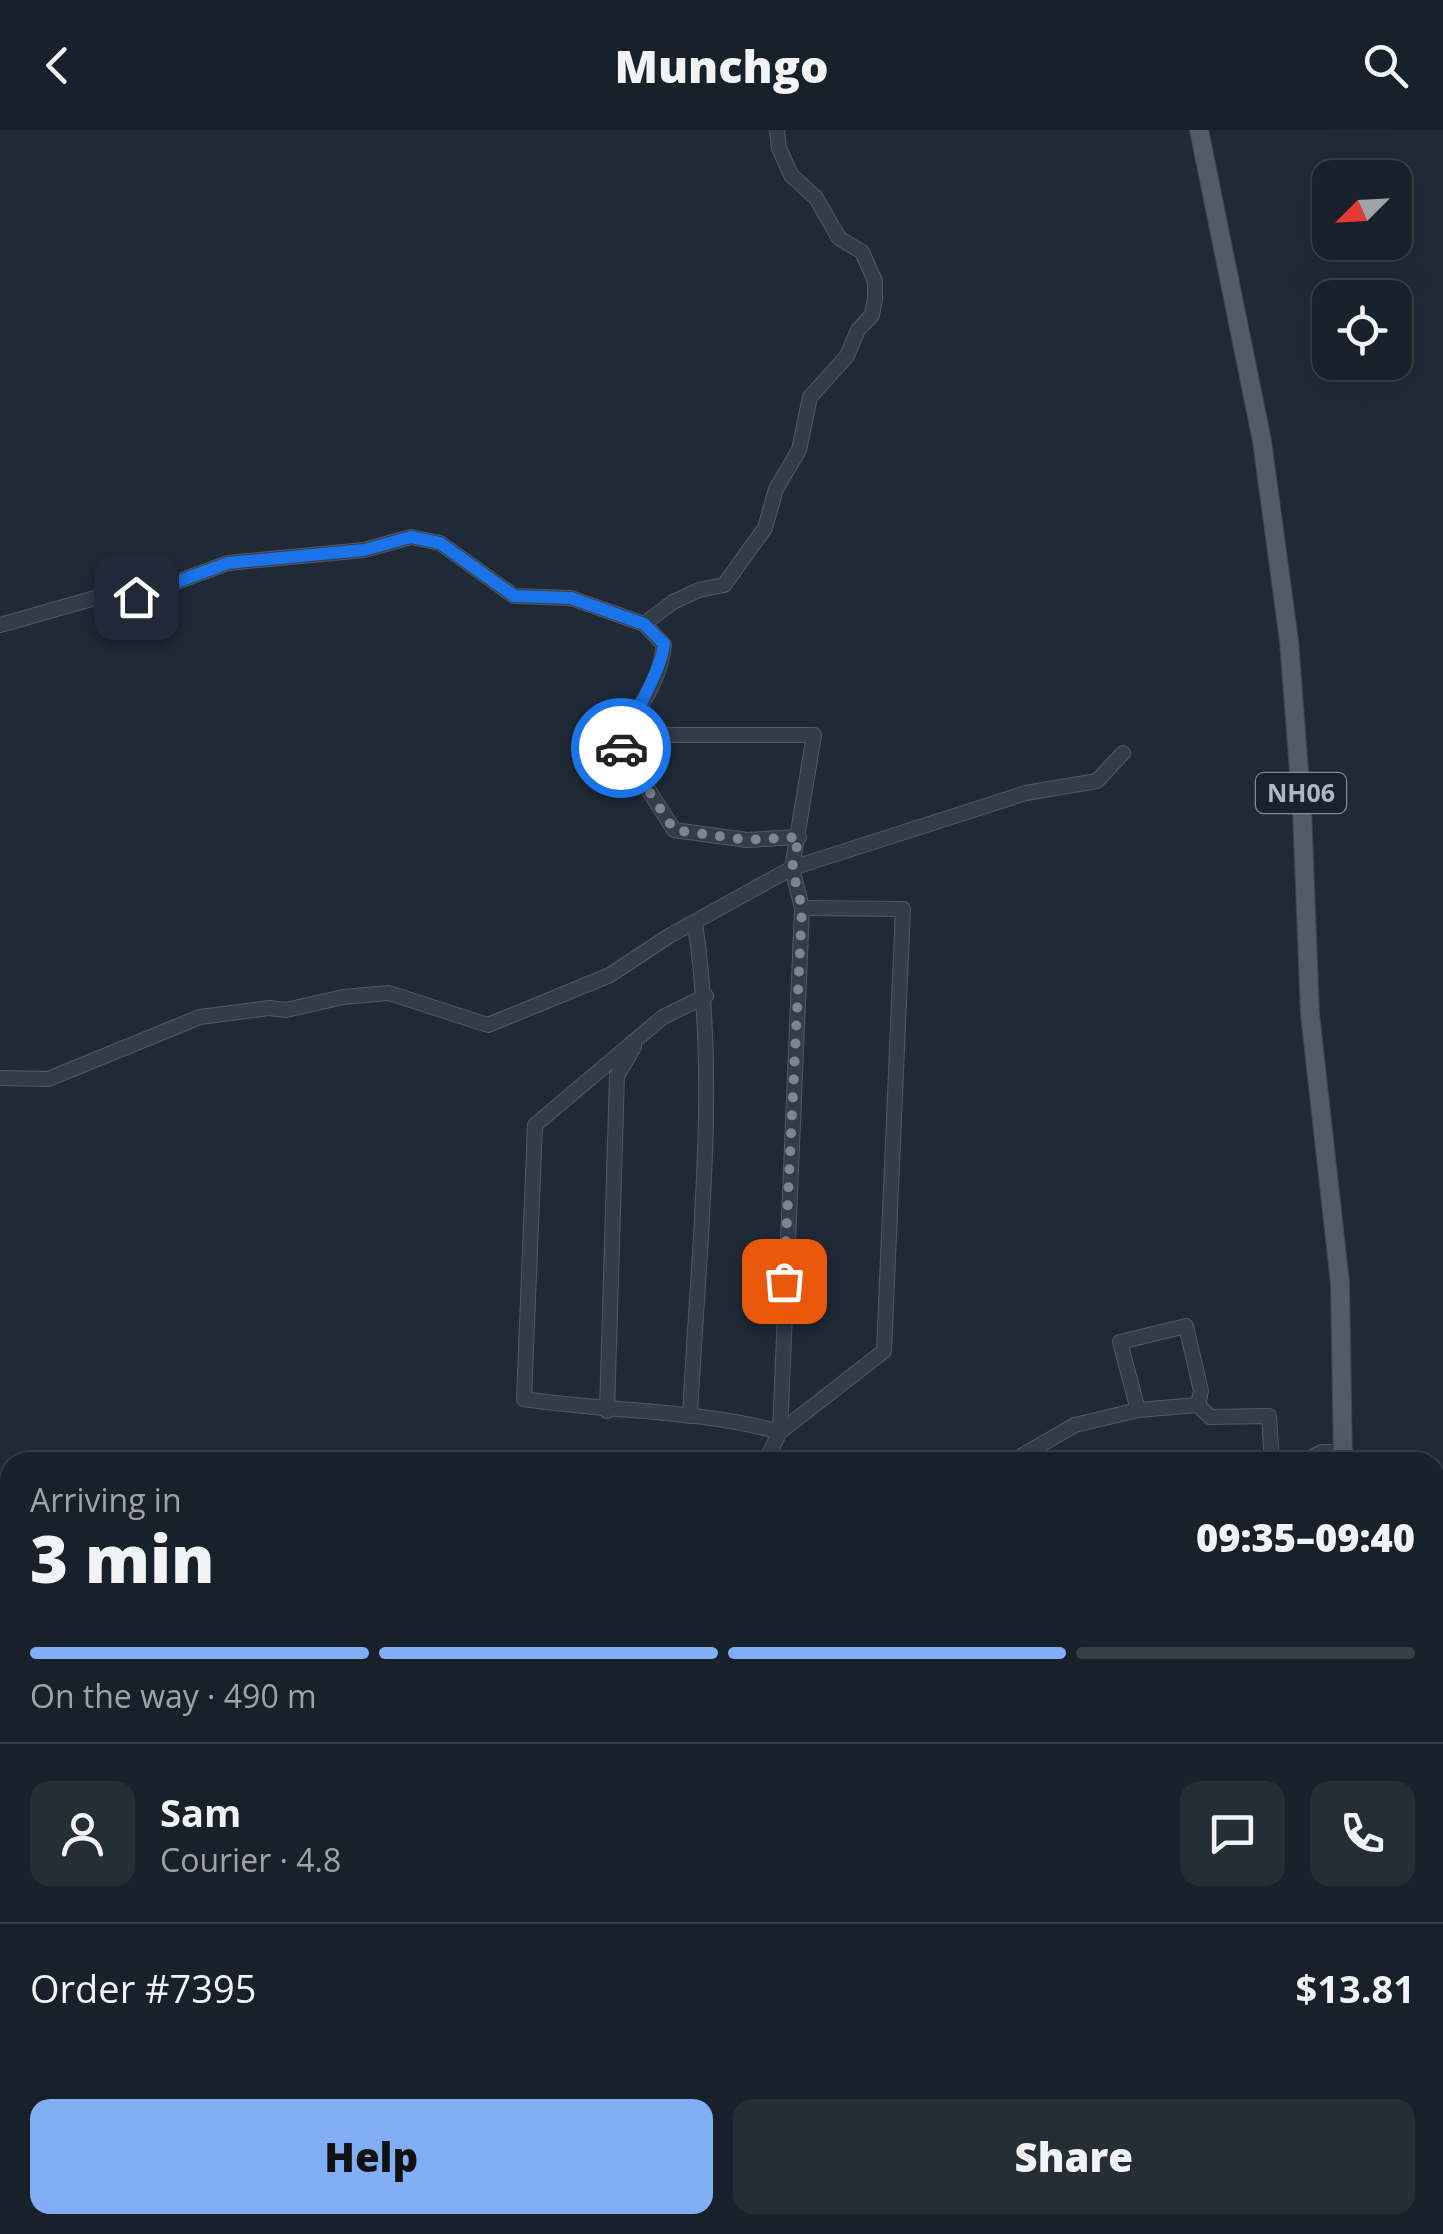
<!DOCTYPE html>
<meta charset="utf-8">
<style>
:root{--surface:#182029;--page:#252d35;--text:#f1f3f6;--muted:#9fa3a8;--line:#363e46;--accent:#82aef5}
body{margin:0;font-family:"Open Sans",sans-serif;background:var(--page);color:var(--text);height:100vh;display:flex;flex-direction:column;font-size:38px;white-space:nowrap}
*{box-sizing:border-box;margin:0}
p{font-size:32px;color:var(--muted)}
.icon{flex:none;width:55px;height:55px;fill:none;stroke:currentColor;stroke-width:2;stroke-linecap:round;stroke-linejoin:round}
.map{position:relative;flex:1;overflow:hidden}
.drawer{position:absolute;left:0px;top:1322px;width:1445px;height:782px;display:flex;flex-direction:column;background:var(--surface);border-radius:30px 30px 0 0;box-shadow:0 10px 40px #0002,0 0 0 2px var(--line)}
.drawer>*{flex:none}
.needle{width:65px;rotate:246deg}
.buttons{position:absolute;left:1312px;top:30px;display:grid;gap:20px}
.buttons a{display:grid;place-items:center;width:100px;height:100px;border-radius:20px;background:var(--surface);box-shadow:0 10px 40px #0002,0 0 0 2px var(--line);font-size:50px}
.pin{position:absolute;display:grid;place-items:center;width:85px;height:85px;color:#fff;margin:-42px;border-radius:20px;box-shadow:0 5px 15px #0006}
.courier{position:absolute;display:grid;place-items:center;width:100px;height:100px;margin:-50px;border:8px solid #1a73e8;border-radius:50%;background:#fff;color:#222;box-shadow:0 2px 12px #0007}
.summary em{font-style:normal;font-weight:800}
.summary div{display:flex;flex-direction:column-reverse}
.summary{display:flex;align-items:center;justify-content:space-between;height:170px;padding:0 30px}
h1{font-size:65px;font-weight:800;line-height:75px}
.bar{display:grid;grid-template-columns:repeat(4,1fr);gap:15px 10px;align-content:center;height:120px;padding:0 30px}
.bar i{height:12px;border-radius:8px;background:var(--line)}
.bar .selected{background:var(--accent)}
.bar p{grid-column:span 4}
.line{display:flex;align-items:center;gap:25px;padding:0 30px;border-top:2px solid var(--line)}
.line div{flex:1}
.round{display:grid;place-items:center;flex:none;width:105px;height:105px;border-radius:20px;background:var(--page)}
.action{display:flex;gap:20px;margin-top:auto;padding:20px 30px}
.action a{flex:1;height:115px;border-radius:20px;background:var(--accent);color:#111;font-size:40px;font-weight:800;line-height:115px;text-align:center}
.action a+a{background:var(--page);color:var(--text)}
header{display:flex;justify-content:space-between;align-items:center;height:130px;padding:0 30px;background:var(--surface);font-size:45px;font-weight:800}
.map>svg:first-child{display:block}
</style>
<header><svg class="icon" aria-label="back" viewBox="0 0 24 24"><path d="M15 5l-7 7 7 7"/></svg>Munchgo<svg class="icon" aria-label="search" viewBox="0 0 24 24"><circle cx="10" cy="10" r="6"/><path d="M15 15l6 6"/></svg></header>
<div class="map">
<svg width="1443" height="2104" viewBox="0 0 1443 2104">
<rect width="100%" height="100%" fill="#202a37"/>
<g fill="none" stroke-linecap="round" stroke-linejoin="round">
<g stroke="#34455e" stroke-width="18">
<polyline points="1435,1724 1443,1695"/>
<polyline points="1435,1847 1443,1857"/>
<polyline points="1435,2049 1443,2021"/>
<polyline points="1419,2104 1422,2095"/>
</g>
<defs>
<g id="minor">
<path d="M777,0l2,18 12,27 25,23 23,40 23,14 13,29v18l-3,16 -14,15 -11,26 -37,41 -11,53 -23,39 -11,39 -41,57 -25,5 -26,12 -29,22 20,21c-4,39 -28,65 -45,99l55,86 73,10 52,-3"/>
<polyline points="0,495 95,468 136,467 228,433 364,420 411,407 440,413 514,466 571,468 644,494"/>
<path d="M623,605h191l-22,133 10,40 -22,524c-83,-23 -171,-20 -256,-33l11,-274 128,-108 43,-21"/>
<polyline points="0,948 48,949 200,887 269,878 286,880 343,867 389,863 488,895 610,845 669,806 792,738 1026,663 1097,651 1123,623"/>
<polyline points="1138,1280 1120,1212 1186,1196 1201,1261 1198,1275"/>
<polyline points="607,1281 617,946 634,917"/>
<path d="M690,1286c8,-164 29,-331 5,-493"/>
<polyline points="773,1332 770,1322 780,1302 884,1221 903,779 802,778"/>
<polyline points="1011,1332 1075,1295 1138,1280 1198,1275 1210,1287 1269,1286 1272,1332"/>
<polyline points="1302,1332 1322,1322 1345,1322"/>
<polyline points="0,1622 10,1625"/>
<polyline points="0,1787 10,1794"/>
<polyline points="0,1868 10,1874"/>
<polyline points="0,1958 10,1964"/>
<polyline points="0,2006 10,1992"/>
<polyline points="645,2095 646,2104"/>
<polyline points="698,2095 699,2104"/>
<polyline points="286,2104 338,2095"/>
<polyline points="792,2104 799,2095"/>
<polyline points="965,2104 986,2098"/>
<polyline points="1045,2104 1049,2095"/>
</g>
<g id="major">
<polyline points="1199,0 1262,311 1289,511 1302,680 1310,884 1340,1153 1343,1332"/>
<polyline points="1435,2005 1443,2005"/>
<polyline points="1182,2095 1183,2104"/>
</g>
</defs>
<use href="#minor" stroke="#515a65" stroke-width="16"/>
<use href="#major" stroke="#3d4551" stroke-width="20"/>
<use href="#minor" stroke="#343c47" stroke-width="14"/>
<use href="#major" stroke="#525b68" stroke-width="18"/>
</g>
<g fill="none" stroke-linecap="round" stroke-linejoin="round">
<polyline stroke="#7c8693" stroke-width="10" stroke-dasharray="0 18" points="621,618 674,700 747,710 799,707 792,738 802,778 784,1151"/>
<path stroke="#1a73e8" stroke-width="12" d="M136,467l92,-34 136,-13 47,-13 29,6 74,53 57,2 73,26 20,20c-3,32 -44,92 -43,104"/>
</g>
<g text-anchor="middle" stroke-width="8" stroke-linejoin="round" paint-order="stroke">
<rect fill="#19212c" stroke="#818a96" stroke-width="2.5" x="1256" y="643" width="90" height="40" rx="8"/>
<g font-size="25" font-weight="bold" fill="#aeb7c4">
<text x="1301" y="672">NH06</text>
</g>
</g>
</svg>
<div class="buttons">
<a><svg class="needle" viewBox="-14 -14 28 28"><path d="M0-13l5 13h-10z" fill="#e53935"/><path d="M0 13l5-13h-10z" fill="#9fa3a8"/></svg></a>
<a><svg class="icon" aria-label="locate" viewBox="0 0 24 24"><circle cx="12" cy="12" r="6"/><path d="M12 2v4M12 18v4M2 12h4M18 12h4"/></svg></a>
</div>
<div class="pin" style="left:784px;top:1151px;background:#ea580c"><svg class="icon" aria-label="bag" viewBox="0 0 24 24"><path d="M5 8h14l-1 12H6zM9 8a3 3 0 0 1 6 0"/></svg></div>
<div class="pin" style="left:136px;top:467px;background:#1f2937"><svg class="icon" aria-label="home" viewBox="0 0 24 24"><path d="M3 11l9-7 9 7M6 9v11h12V9"/></svg></div>
<div class="courier" style="left:621px;top:618px"><svg class="icon" aria-label="car" viewBox="0 0 24 24"><path d="M5 17H2v-5l4-1 3-4h7l3 4 3 1v5h-3M9 17h6M6 11h13"/><circle cx="7" cy="17" r="2"/><circle cx="17" cy="17" r="2"/></svg></div>
<section class="drawer">
<div class="summary"><div><h1>3 min</h1><p>Arriving in</p></div><em>09:35–09:40</em></div>
<div class="bar"><i class="selected"></i><i class="selected"></i><i class="selected"></i><i></i><p>On the way · 490 m</p></div>
<div class="line" style="height:180px"><a class="round"><svg class="icon" aria-label="person" viewBox="0 0 24 24"><circle cx="12" cy="8" r="4"/><path d="M4 21q1-7 8-7t8 7"/></svg></a><div><b>Sam</b><p>Courier · 4.8</p></div><a class="round"><svg class="icon" aria-label="chat" viewBox="0 0 24 24"><path d="M4 5h16v11H9l-5 4z"/></svg></a><a class="round"><svg class="icon" aria-label="phone" viewBox="0 0 24 24"><path d="M5 4h4l2 5-3 2q2 4 5 5l2-3 5 2v4C11 20 4 13 5 4z"/></svg></a></div>
<div class="line" style="height:130px"><div>Order #7395</div><b>$13.81</b></div>
<div class="action"><a>Help</a><a>Share</a></div>
</section>
</div>
